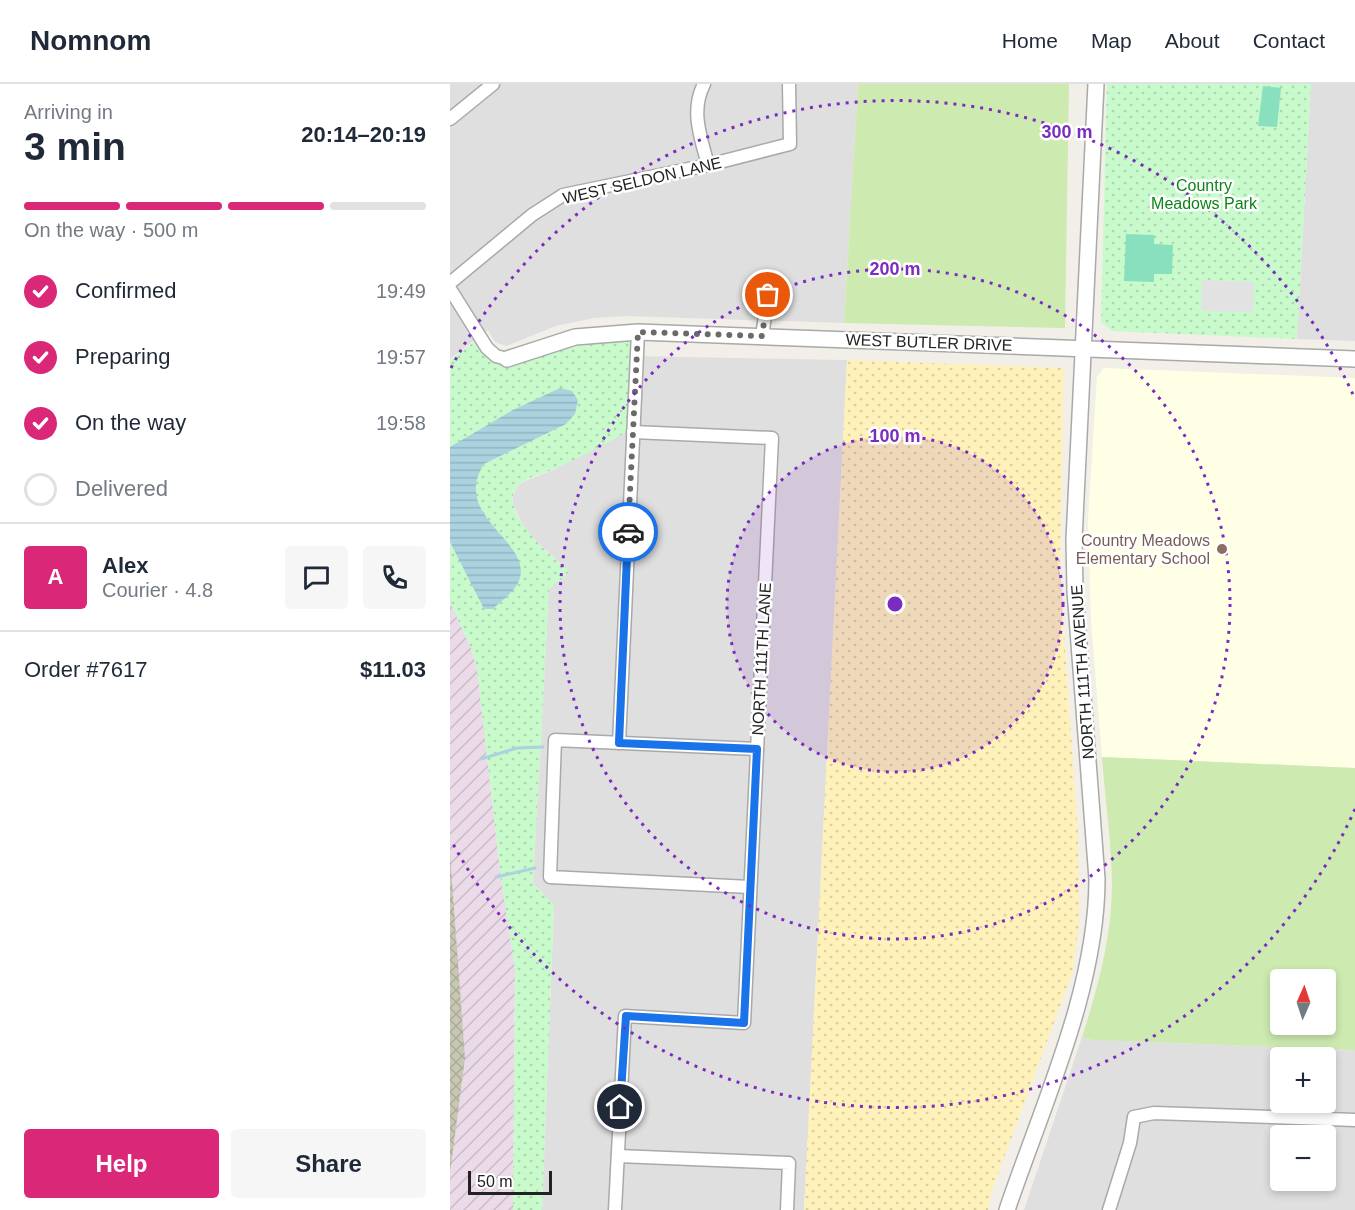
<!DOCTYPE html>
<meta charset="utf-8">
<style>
:root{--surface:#fff;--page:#f6f6f7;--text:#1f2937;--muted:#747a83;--line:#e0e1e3;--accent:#db2777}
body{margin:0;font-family:Helvetica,sans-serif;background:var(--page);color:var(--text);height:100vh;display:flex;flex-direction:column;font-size:22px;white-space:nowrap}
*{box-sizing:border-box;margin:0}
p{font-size:20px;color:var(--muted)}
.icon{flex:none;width:33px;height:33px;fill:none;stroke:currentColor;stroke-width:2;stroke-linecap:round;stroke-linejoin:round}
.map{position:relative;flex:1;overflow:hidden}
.drawer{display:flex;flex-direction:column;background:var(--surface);width:450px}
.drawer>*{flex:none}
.needle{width:39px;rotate:3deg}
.fabs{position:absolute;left:820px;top:885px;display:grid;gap:12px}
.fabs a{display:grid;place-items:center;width:66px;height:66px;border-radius:6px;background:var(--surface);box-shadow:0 3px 9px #0003;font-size:30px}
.scale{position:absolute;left:18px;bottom:15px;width:84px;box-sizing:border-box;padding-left:6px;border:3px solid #222;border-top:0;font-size:16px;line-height:21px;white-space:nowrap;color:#222;-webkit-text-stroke:4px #fff;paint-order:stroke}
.pin{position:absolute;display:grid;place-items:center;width:51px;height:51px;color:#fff;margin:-26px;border:3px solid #fff;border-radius:50%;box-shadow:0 2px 6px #0007}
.courier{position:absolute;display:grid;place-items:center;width:60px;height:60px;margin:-30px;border:4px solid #1a73e8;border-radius:50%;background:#fff;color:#222;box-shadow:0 2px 8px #0007}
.headline em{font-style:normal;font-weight:700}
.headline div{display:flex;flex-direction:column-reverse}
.headline{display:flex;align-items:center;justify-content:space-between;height:102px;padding:0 24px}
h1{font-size:39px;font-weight:700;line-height:45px}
.bar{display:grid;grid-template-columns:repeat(4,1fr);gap:9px 6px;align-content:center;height:72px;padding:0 24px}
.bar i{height:8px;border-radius:4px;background:var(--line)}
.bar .on{background:var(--accent)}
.bar p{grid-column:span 4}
.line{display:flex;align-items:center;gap:15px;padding:0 24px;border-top:2px solid var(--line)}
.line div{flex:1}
.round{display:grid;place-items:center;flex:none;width:63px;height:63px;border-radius:6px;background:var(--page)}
ol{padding:0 24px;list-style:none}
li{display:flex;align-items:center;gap:18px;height:66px}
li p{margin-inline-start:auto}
li .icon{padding:6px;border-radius:50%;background:var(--accent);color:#fff;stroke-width:4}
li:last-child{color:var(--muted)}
li i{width:33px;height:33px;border:3px solid var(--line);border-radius:50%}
.button{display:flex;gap:12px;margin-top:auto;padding:12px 24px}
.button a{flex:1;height:69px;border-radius:6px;background:var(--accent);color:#fff;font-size:24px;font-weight:700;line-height:69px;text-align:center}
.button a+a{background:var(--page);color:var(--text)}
header{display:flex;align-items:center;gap:36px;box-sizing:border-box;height:84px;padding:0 30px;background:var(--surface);border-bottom:2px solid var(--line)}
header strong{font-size:28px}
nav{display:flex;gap:33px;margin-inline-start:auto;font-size:21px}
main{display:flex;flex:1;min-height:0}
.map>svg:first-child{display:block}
</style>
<header>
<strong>Nomnom</strong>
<nav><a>Home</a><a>Map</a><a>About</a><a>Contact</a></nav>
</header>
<main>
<section class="drawer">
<div class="headline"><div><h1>3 min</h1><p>Arriving in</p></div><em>20:14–20:19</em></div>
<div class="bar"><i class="on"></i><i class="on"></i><i class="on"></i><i></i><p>On the way · 500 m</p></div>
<ol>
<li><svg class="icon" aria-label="check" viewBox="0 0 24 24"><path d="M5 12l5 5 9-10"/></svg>Confirmed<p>19:49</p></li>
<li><svg class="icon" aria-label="check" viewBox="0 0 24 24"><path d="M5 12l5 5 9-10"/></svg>Preparing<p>19:57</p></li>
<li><svg class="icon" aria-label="check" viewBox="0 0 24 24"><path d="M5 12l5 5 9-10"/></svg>On the way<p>19:58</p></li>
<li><i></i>Delivered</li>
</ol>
<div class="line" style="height:108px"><b class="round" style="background:var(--accent);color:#fff">A</b><div><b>Alex</b><p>Courier · 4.8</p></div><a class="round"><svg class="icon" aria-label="chat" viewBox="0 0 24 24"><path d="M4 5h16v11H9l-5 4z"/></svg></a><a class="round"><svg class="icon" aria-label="phone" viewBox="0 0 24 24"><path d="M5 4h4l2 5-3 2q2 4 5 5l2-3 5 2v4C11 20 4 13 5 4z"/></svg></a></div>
<div class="line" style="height:78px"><div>Order #7617</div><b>$11.03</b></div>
<div class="button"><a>Help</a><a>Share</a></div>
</section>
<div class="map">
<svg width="905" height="1126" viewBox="0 0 905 1126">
<defs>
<pattern id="industrial-furrows" width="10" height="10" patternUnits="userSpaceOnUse" patternTransform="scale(1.5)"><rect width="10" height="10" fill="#ebdbe8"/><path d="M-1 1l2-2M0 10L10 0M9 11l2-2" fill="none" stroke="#c9bcc7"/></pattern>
<pattern id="construction-cross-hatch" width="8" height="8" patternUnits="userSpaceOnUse" patternTransform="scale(1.5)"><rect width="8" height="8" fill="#c7c7b4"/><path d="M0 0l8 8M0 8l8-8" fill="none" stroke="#abab9a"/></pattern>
<pattern id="sand-dots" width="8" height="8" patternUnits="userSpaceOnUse" patternTransform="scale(1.5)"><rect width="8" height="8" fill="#fff1ba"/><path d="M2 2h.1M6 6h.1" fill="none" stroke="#dacea0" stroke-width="1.8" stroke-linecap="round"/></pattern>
<pattern id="park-dots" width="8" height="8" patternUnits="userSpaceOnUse" patternTransform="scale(1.5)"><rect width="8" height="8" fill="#c8facc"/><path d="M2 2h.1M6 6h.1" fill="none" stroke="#acd6af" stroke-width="1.8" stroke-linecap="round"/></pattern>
<pattern id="water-rules" width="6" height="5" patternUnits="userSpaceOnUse" patternTransform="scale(1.5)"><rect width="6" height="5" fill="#aad3df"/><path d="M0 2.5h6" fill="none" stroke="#92b5bf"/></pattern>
</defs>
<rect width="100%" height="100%" fill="#f2efe9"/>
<g fill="#e0dfdf" fill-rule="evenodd">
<polygon points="0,0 408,0 394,239 176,232 144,234 106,242 56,262 45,258 38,246 0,275"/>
<polygon points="861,0 905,0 905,257 847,255"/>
<polygon points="182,272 397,276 354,1126 92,1126 104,821 83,799 99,505 119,488 75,446 63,420 63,412 68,401 75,397 106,385"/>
<path d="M632,953l12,3 261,10v160h-331zM831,974h45v44h-45zM831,1052h45v44h-45z"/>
</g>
<polygon fill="url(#industrial-furrows)" points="0,518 21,564 27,584 50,787 65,885 63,1126 0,1126"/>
<polygon fill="#ffffe5" points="654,284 905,294 905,684 652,673 641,537 638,437 647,293"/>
<polygon fill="url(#construction-cross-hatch)" points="0,770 15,974 0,1089"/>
<g fill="#cdebb0" fill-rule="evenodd">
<polygon points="408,0 619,0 615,244 394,239"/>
<path d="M652,673l253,11v282l-261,-10 -12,-3c16,-50 29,-97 30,-150 0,-42 -7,-87 -10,-130zM831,896h45v44h-45z"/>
</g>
<polygon fill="url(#sand-dots)" points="397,276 614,284 610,493 628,749 629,839 623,887 541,1109 538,1126 354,1126"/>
<g fill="url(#park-dots)">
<polygon points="657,0 861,0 847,255 662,247 651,238"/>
<path d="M183,254l-4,93c-25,13 -49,27 -75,38 -10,5 -25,7 -34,15 -28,24 33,73 49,88l-20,17 -16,294 21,22 -12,305h-29l2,-241 -15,-98 -23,-203 -6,-20 -21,-46v-242l27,-20 17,23 13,3 46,-16z"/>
</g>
<g fill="#88e0be">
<polygon points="813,2 831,4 827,43 808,42"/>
<polygon points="676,150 704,151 704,160 723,161 722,190 704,190 704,198 674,197"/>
</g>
<polygon fill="#e2e2e2" points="752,196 804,198 803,228 751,227"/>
<path fill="url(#water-rules)" d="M110,304l12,3 6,9 -3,14 -9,10 -82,40c-34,53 50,77 35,117 -4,10 -18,20 -26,28h-9l-34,-67v-95l63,-37z"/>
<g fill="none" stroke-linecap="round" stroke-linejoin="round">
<g stroke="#aad3df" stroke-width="3">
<polyline points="31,675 67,664 93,663"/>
<polyline points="46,793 85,784"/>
</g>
<defs>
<g id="minor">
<path d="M254,0c-14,27 -3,54 4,81"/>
<polyline points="0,35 43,0"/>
<polyline points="0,199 82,131 113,111 258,81 340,60 339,0"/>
<polyline points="0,205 37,264 46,272 57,275"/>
<polyline points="312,252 321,193"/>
<polyline points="169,659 188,248"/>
<polyline points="300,803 100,793 105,656 307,665"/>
<polyline points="168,1072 339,1079 337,1126"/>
<polyline points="165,1126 175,932 294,939 322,354 183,348"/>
<polyline points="659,1126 680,1059 684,1033 704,1029 905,1036"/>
</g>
<g id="tertiary">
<polyline points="57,275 125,253 188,248 905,275"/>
<path d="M557,1126c35,-104 90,-221 90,-331l-22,-288 -1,-51 22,-456"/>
</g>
</defs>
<use href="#minor" stroke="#a9a9a9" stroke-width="15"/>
<use href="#tertiary" stroke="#a9a9a9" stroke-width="18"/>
<use href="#minor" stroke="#fff" stroke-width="12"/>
<use href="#tertiary" stroke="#fff" stroke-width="15"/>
</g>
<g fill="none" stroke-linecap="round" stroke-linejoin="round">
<polyline stroke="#6b6a68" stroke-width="6" stroke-dasharray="0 10.8" points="178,448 188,248 312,252 318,211"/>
<polyline stroke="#1a73e8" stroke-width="8" points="170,1023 176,932 294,939 307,665 169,659 178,448"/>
</g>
<circle cx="445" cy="520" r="168" fill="#7b2cbf" fill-opacity=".12"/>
<g fill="none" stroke="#7b2cbf" stroke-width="3" stroke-dasharray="3 6">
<circle cx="445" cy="520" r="168"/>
<circle cx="445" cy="520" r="335"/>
<path d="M905 725A503 503 0 0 1 1 756M1 284A503 503 0 0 1 905 315"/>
</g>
<circle fill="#8d6e63" stroke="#fff" stroke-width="2" cx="772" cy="465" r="6"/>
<g text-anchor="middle" stroke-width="5" stroke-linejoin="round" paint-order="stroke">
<g font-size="16" fill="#222" stroke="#fff">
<text transform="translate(192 96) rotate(-13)" y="6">WEST SELDON LANE</text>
<text transform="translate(479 258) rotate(2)" y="6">WEST BUTLER DRIVE</text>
<text transform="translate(311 575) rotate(-87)" y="6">NORTH 111TH LANE</text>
<text transform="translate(632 588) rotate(-94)" y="6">NORTH 111TH AVENUE</text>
</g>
<g font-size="16" fill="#0c8416" stroke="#fff">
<text x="754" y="107">Country<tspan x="754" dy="18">Meadows Park</tspan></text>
</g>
<g font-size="16" fill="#785e54" stroke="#fff" text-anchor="end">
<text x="760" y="462">Country Meadows<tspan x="760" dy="18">Elementary School</tspan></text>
</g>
</g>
<circle cx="445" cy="520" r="9" fill="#7b2cbf" stroke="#fff" stroke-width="3"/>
<g font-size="18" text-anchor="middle" font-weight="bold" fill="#7b2cbf" stroke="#fff" stroke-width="5" stroke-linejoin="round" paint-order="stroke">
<text x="617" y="54">300 m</text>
<text x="445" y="191">200 m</text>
<text x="445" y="358">100 m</text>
</g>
</svg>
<div class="fabs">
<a><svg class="needle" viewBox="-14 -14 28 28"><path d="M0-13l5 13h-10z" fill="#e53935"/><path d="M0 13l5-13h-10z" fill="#747a83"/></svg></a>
<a>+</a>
<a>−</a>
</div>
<div class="scale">50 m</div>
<div class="pin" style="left:318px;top:211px;background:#ea580c"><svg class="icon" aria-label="bag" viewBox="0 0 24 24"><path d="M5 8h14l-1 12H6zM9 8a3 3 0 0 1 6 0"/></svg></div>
<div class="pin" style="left:170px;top:1023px;background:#1f2937"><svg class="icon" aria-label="home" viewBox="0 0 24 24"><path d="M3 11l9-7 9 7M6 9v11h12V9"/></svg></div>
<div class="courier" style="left:178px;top:448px"><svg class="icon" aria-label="car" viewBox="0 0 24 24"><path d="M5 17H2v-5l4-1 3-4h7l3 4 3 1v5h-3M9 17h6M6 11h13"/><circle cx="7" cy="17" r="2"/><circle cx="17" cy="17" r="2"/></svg></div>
</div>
</main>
